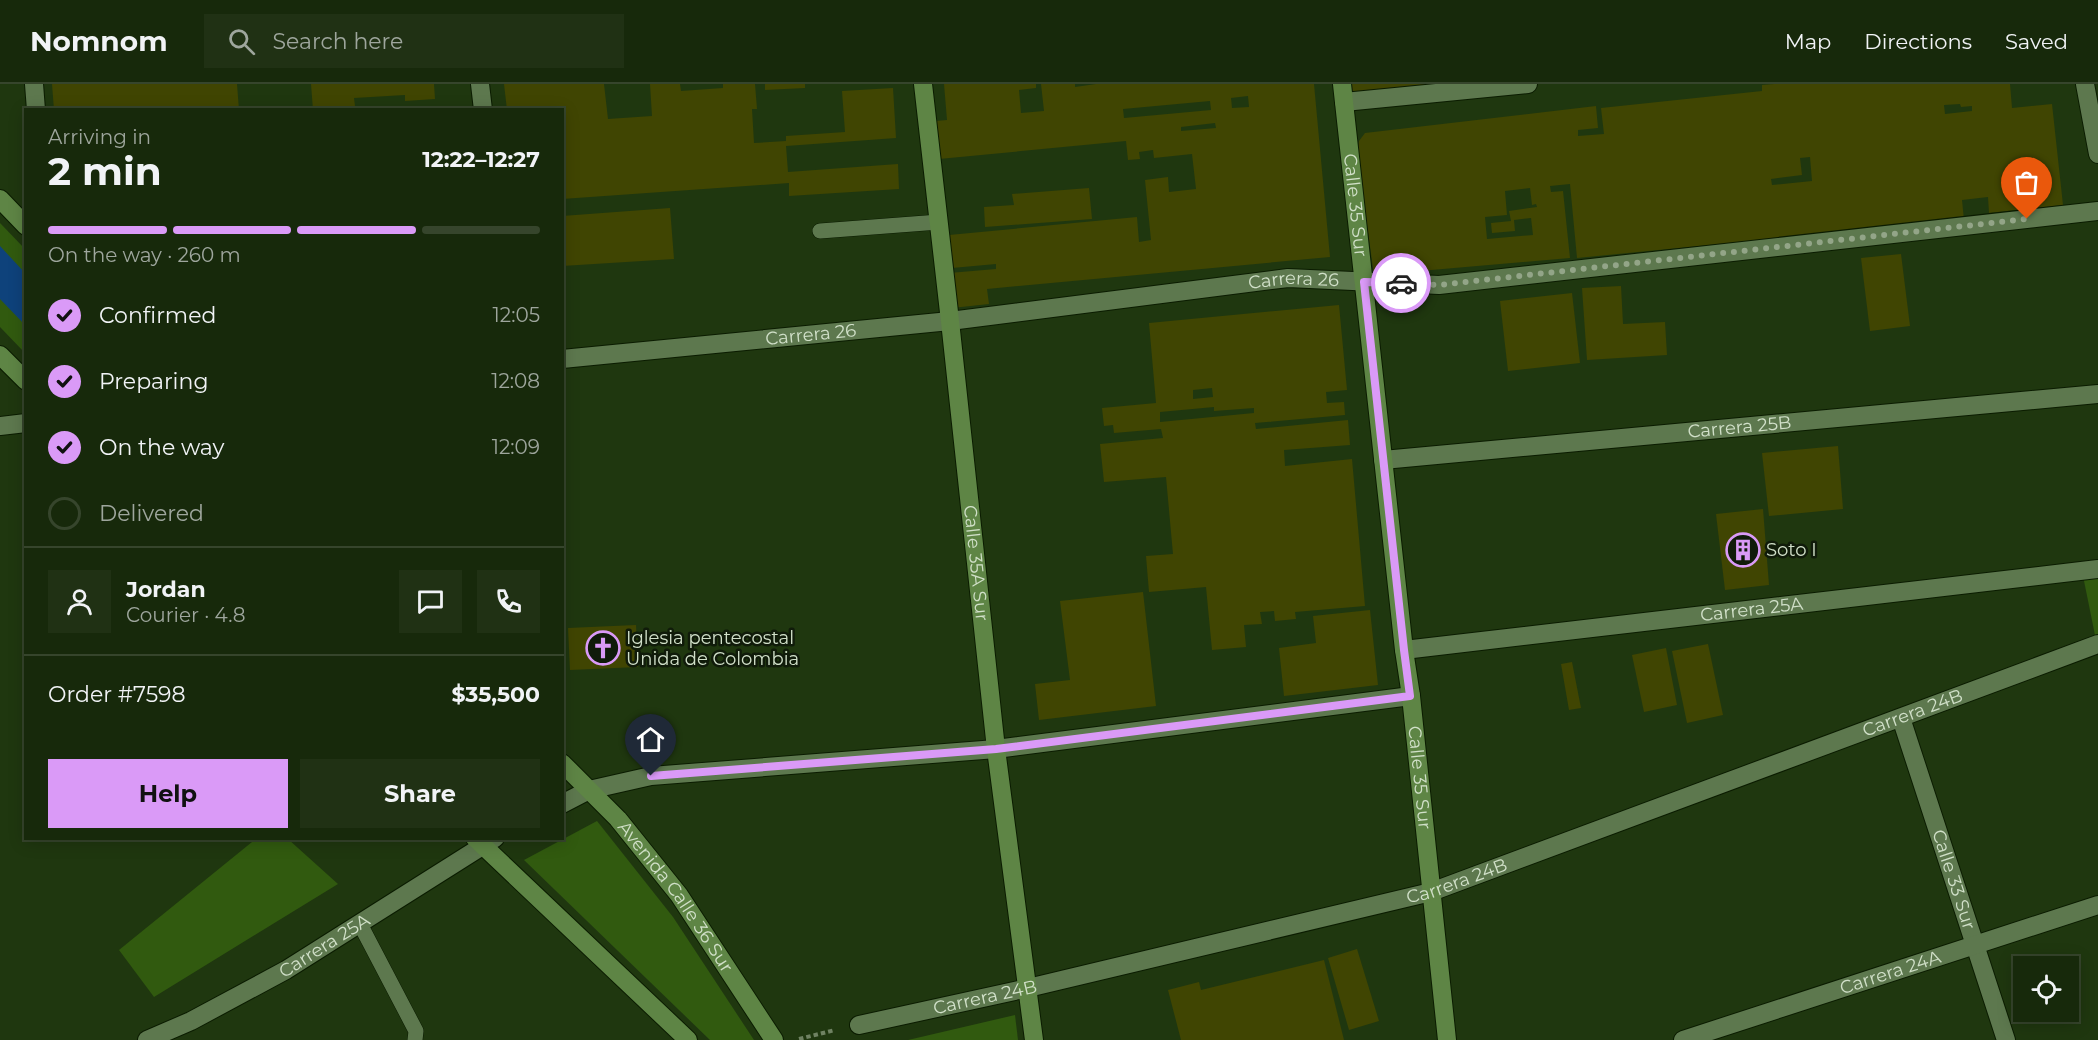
<!DOCTYPE html>
<meta charset="utf-8">
<style>
:root{--surface:#17290b;--page:#203114;--text:#f1f3f6;--muted:#9ea69d;--line:#36452c;--accent:#da9af7}
body{margin:0;font-family:Montserrat,sans-serif;background:var(--page);color:var(--text);height:100vh;display:flex;flex-direction:column;font-size:22px;white-space:nowrap}
*{box-sizing:border-box;margin:0}
p{font-size:20px;color:var(--muted)}
.icon{flex:none;width:33px;height:33px;fill:none;stroke:currentColor;stroke-width:2;stroke-linecap:round;stroke-linejoin:round}
.map{position:relative;flex:1;overflow:hidden}
.sheet{position:absolute;left:24px;top:24px;width:540px;height:732px;display:flex;flex-direction:column;background:var(--surface);border-radius:0px;box-shadow:0 3px 15px #0003,0 0 0 2px var(--line)}
.sheet>*{flex:none}
.fabs{position:absolute;left:2013px;top:872px;display:grid;gap:12px}
.fabs a{display:grid;place-items:center;width:66px;height:66px;border-radius:0px;background:var(--surface);box-shadow:0 3px 15px #0003,0 0 0 2px var(--line);font-size:30px}
.pin{position:absolute;display:grid;place-items:center;width:51px;height:51px;color:#fff;margin:-62px -26px;border-radius:50% 50% 50% 0;rotate:-45deg;box-shadow:0 0 6px #0007}
.pin .icon{rotate:45deg}
.courier{position:absolute;display:grid;place-items:center;width:60px;height:60px;margin:-30px;border:4px solid #da9af7;border-radius:50%;background:#fff;color:#222;box-shadow:0 2px 8px #0007}
.summary em{font-style:normal;font-weight:700}
.summary div{display:flex;flex-direction:column-reverse}
.summary{display:flex;align-items:center;justify-content:space-between;height:102px;padding:0 24px}
h1{font-size:39px;font-weight:700;line-height:45px}
.bar{display:grid;grid-template-columns:repeat(4,1fr);gap:9px 6px;align-content:center;height:72px;padding:0 24px}
.bar i{height:8px;border-radius:4px;background:var(--line)}
.bar .active{background:var(--accent)}
.bar p{grid-column:span 4}
.line{display:flex;align-items:center;gap:15px;padding:0 24px;border-top:2px solid var(--line)}
.line div{flex:1}
.round{display:grid;place-items:center;flex:none;width:63px;height:63px;border-radius:0px;background:var(--page)}
ol{padding:0 24px;list-style:none}
li{display:flex;align-items:center;gap:18px;height:66px}
li p{margin-inline-start:auto}
li .icon{padding:6px;border-radius:50%;background:var(--accent);color:#111;stroke-width:4}
li:last-child{color:var(--muted)}
li i{width:33px;height:33px;border:3px solid var(--line);border-radius:50%}
.action{display:flex;gap:12px;margin-top:auto;padding:12px 24px}
.action a{flex:1;height:69px;border-radius:0px;background:var(--accent);color:#111;font-size:24px;font-weight:700;line-height:69px;text-align:center}
.action a+a{background:var(--page);color:var(--text)}
header{display:flex;align-items:center;gap:36px;box-sizing:border-box;height:84px;padding:0 30px;background:var(--surface);border-bottom:2px solid var(--line)}
header strong{font-size:28px}
nav{display:flex;gap:33px;margin-inline-start:auto;font-size:21px}
.search{width:420px;height:54px;background:var(--page);display:flex;align-items:center;gap:15px;box-sizing:border-box;padding:0 21px;border-radius:0px;color:var(--muted);font-size:22px}
.map>svg:first-child{display:block}
</style>
<header>
<strong>Nomnom</strong>
<div class="search"><svg class="icon" aria-label="search" viewBox="0 0 24 24"><circle cx="10" cy="10" r="6"/><path d="M15 15l6 6"/></svg>Search here</div>
<nav><a>Map</a><a>Directions</a><a>Saved</a></nav>
</header>
<div class="map">
<svg width="2098" height="956" viewBox="0 0 2098 956">
<rect width="100%" height="100%" fill="#1f370f"/>
<g fill="#315a0f">
<polygon points="0,139 25,165 25,269 0,243"/>
<polygon points="2098,485 2098,560 2097,561 2082,487"/>
<polygon points="597,737 673,833 754,956 710,956 524,776"/>
<polygon points="257,754 288,755 338,800 154,913 119,866"/>
<polygon points="1015,931 1018,956 908,956"/>
</g>
<polygon fill="#0e427b" points="0,162 25,189 25,241 0,215"/>
<g fill="#404502" fill-rule="evenodd">
<polygon points="52,0 237,0 239,26 54,26"/>
<polygon points="311,0 434,0 435,15 405,17 405,11 354,14 355,22 338,23 338,26 313,26"/>
<polygon points="504,0 604,0 608,35 652,32 650,0 680,0 681,7 723,4 723,0 755,0 757,25 752,25 754,59 786,57 786,52 845,48 842,7 893,4 896,54 786,62 788,88 898,80 899,105 789,112 789,99 562,115 562,26 507,26"/>
<polygon points="765,0 805,0 805,4 765,6"/>
<path d="M944,0h92v4l-17,2 2,23 23,-2 -3,-27h34v3l21,-3h218l16,173 -343,32 2,15 -37,4 -3,-35 47,-4v-5l-44,4 -3,-33 188,-18 2,25 12,-2 -6,-60 23,-3 1,15 27,-3 -4,-35 -38,4 -1,-8 -14,2 1,7 -12,1 -2,-19 -187,18 -3,-38 11,-1zM1248,12l1,11 -17,1 -1,-10zM1210,17l1,9 -87,8 -1,-9zM1215,39l1,5 -35,3v-4z"/>
<polygon points="1351,0 1437,0 1352,14"/>
<path d="M1774,0h236l2,24 40,-4 11,101 -74,8 -1,-16 -26,3 2,20 -387,38 -7,-74 -20,2 1,6 12,-1 7,67 -196,17 -17,-122 2,-12 6,-8 231,-27 2,22 -20,2v6l26,-2 -3,-26 161,-17v-6zM1960,20l1,3 11,-1v5l-27,3 -1,-9zM1810,73l2,24 -40,4 -1,-6 31,-4 -2,-17zM1530,104l2,17 4,-1 1,3 -28,4 2,10 -20,2 1,10 23,-2 -1,-11 17,-2 2,17 -46,4 -2,-22 22,-2 -2,-24z"/>
<polygon points="1089,104 1092,135 985,143 984,123 1014,121 1012,110"/>
<polygon points="670,124 674,175 562,182 562,132"/>
<polygon points="1901,170 1910,242 1870,247 1861,174"/>
<polygon points="1621,202 1623,240 1665,238 1667,271 1587,276 1582,204"/>
<polygon points="1572,209 1580,279 1508,287 1500,217"/>
<path d="M1339,221l8,85 -21,2 1,11 17,-1 1,13 -90,8 1,6 92,-9 2,25 -66,5 1,16 67,-7 13,147 -70,6 1,7 -21,2 -1,-10 -14,1 2,12 -18,1 2,22 -34,3 -6,-63 -57,5 -3,-36 27,-2 -7,-77 -62,5 -4,-38 63,-6 -2,-9 -47,4 -1,-8 -9,1 -2,-18 54,-5 -7,-80zM1212,304l1,9 -20,2v-9zM1214,323v4l40,-3v5l-94,9v-10z"/>
<polygon points="1838,362 1843,425 1769,432 1762,369"/>
<polygon points="1763,425 1769,501 1725,506 1716,430"/>
<polygon points="1143,508 1156,622 1039,636 1035,600 1070,596 1060,517"/>
<polygon points="1370,526 1378,601 1284,612 1279,564 1316,559 1313,532"/>
<polygon points="636,541 638,583 570,586 568,544"/>
<polygon points="1708,560 1723,631 1687,639 1672,567"/>
<polygon points="1666,564 1677,621 1644,628 1632,571"/>
<polygon points="1572,578 1581,624 1569,626 1561,580"/>
<polygon points="1357,865 1379,937 1349,946 1328,874"/>
<polygon points="1324,876 1344,956 1181,956 1168,906 1199,898 1201,906"/>
</g>
<g fill="none" stroke-linecap="round" stroke-linejoin="round">
<defs>
<g id="lane">
<polyline points="820,147 939,138"/>
<polyline points="360,840 416,947 415,956"/>
</g>
<g id="street">
<polyline points="34,0 36,26"/>
<polyline points="480,0 483,26"/>
<polyline points="2085,0 2098,70"/>
<polyline points="1344,18 1528,0"/>
<path id="s1" d="M562,275l388,-38 338,-43 151,7 659,-74"/>
<polyline points="0,342 26,339"/>
<path id="s2" d="M1383,376l715,-66"/>
<path id="s3" d="M1404,566l694,-81"/>
<path id="s4" d="M1901,634l105,322"/>
<polyline points="562,720 589,706 651,692 996,665 1411,612"/>
<path id="s5" d="M859,941l169,-37 403,-96 667,-248"/>
<path id="s6" d="M147,956l44,-19 95,-51 209,-132"/>
<path id="s7" d="M1683,956l415,-135"/>
</g>
<g id="secondary">
<path id="s8" d="M923,0l27,237 46,428 38,291"/>
<path id="s9" d="M1342,0l62,566 7,46 36,344"/>
<polyline points="0,115 26,142"/>
<polyline points="0,271 26,297"/>
<path id="s10" d="M562,679l56,56 61,76 95,145"/>
<polyline points="475,754 688,956"/>
</g>
</defs>
<use href="#lane" stroke="#0b1c01" stroke-width="16"/>
<use href="#street" stroke="#0b1c01" stroke-width="20"/>
<use href="#secondary" stroke="#0b1c01" stroke-width="20"/>
<polyline stroke="#6f8262" stroke-width="4" stroke-dasharray="4.5 3" stroke-linecap="butt" points="799,955 835,946"/>
<use href="#lane" stroke="#5d784e" stroke-width="15"/>
<use href="#street" stroke="#5d784e" stroke-width="18"/>
<use href="#secondary" stroke="#5e8545" stroke-width="18"/>
</g>
<g fill="none" stroke-linecap="round" stroke-linejoin="round">
<polyline stroke="#93a588" stroke-width="6" stroke-dasharray="0 10.8" points="1401,199 1439,201 2027,135"/>
<polyline stroke="#da9af7" stroke-width="8" points="651,692 996,665 1410,612 1404,566 1364,198 1401,199"/>
</g>
<defs>
<symbol id="building-ring" viewBox="-11 -11 22 22"><circle r="9.5" fill="#101b0a" stroke="#da9af7" stroke-width="1.5"/><path d="M-4-6H4V6H1V3H-1V6H-4ZM-2.5-4.3h1.7v1.8h-1.7ZM.8-4.3h1.7v1.8H.8ZM-2.5-1h1.7V.8h-1.7ZM.8-1h1.7V.8H.8Z" fill="#da9af7"/></symbol>
<symbol id="church-ring" viewBox="-11 -11 22 22"><circle r="9.5" fill="#101b0a" stroke="#da9af7" stroke-width="1.5"/><path d="M-1.2-6h2.4v3.5h3.3v2.4h-3.3V6h-2.4V-.1h-3.3v-2.4h3.3Z" fill="#da9af7"/></symbol>
</defs>
<g fill-rule="evenodd">
<use href="#building-ring" x="1724" y="447" width="38" height="38"/>
<use href="#church-ring" x="584" y="545" width="38" height="38"/>
</g>
<g text-anchor="middle" stroke-width="5" stroke-linejoin="round" paint-order="stroke">
<g font-size="18" fill="#d1e0c9" stroke="#101b0a">
<text dy="6" stroke="none"><textPath href="#s9" startOffset="122">Calle 35 Sur</textPath></text>
<text dy="6" stroke="none"><textPath href="#s1" startOffset="736">Carrera 26</textPath></text>
<text dy="6" stroke="none"><textPath href="#s1" startOffset="250">Carrera 26</textPath></text>
<text dy="6" stroke="none"><textPath href="#s2" startOffset="358">Carrera 25B</textPath></text>
<text dy="6" stroke="none"><textPath href="#s8" startOffset="482">Calle 35A Sur</textPath></text>
<text dy="6" stroke="none"><textPath href="#s3" startOffset="350">Carrera 25A</textPath></text>
<text dy="6" stroke="none"><textPath href="#s5" startOffset="1101">Carrera 24B</textPath></text>
<text dy="6" stroke="none"><textPath href="#s9" startOffset="698">Calle 35 Sur</textPath></text>
<text dy="6" stroke="none"><textPath href="#s4" startOffset="170">Calle 33 Sur</textPath></text>
<text dy="6" stroke="none"><textPath href="#s5" startOffset="615">Carrera 24B</textPath></text>
<text dy="6" stroke="none"><textPath href="#s10" startOffset="176">Avenida Calle 36 Sur</textPath></text>
<text dy="6" stroke="none"><textPath href="#s6" startOffset="201">Carrera 25A</textPath></text>
<text dy="6" stroke="none"><textPath href="#s7" startOffset="218">Carrera 24A</textPath></text>
<text dy="6" stroke="none"><textPath href="#s5" startOffset="129">Carrera 24B</textPath></text>
</g>
<g font-size="18" fill="#d1e0c9" stroke="#101b0a" text-anchor="start">
<text x="1766" y="472">Soto I</text>
<text x="626" y="560">Iglesia pentecostal<tspan x="626" dy="21">Unida de Colombia</tspan></text>
</g>
</g>
</svg>
<div class="fabs">
<a><svg class="icon" aria-label="locate" viewBox="0 0 24 24"><circle cx="12" cy="12" r="6"/><path d="M12 2v4M12 18v4M2 12h4M18 12h4"/></svg></a>
</div>
<div class="pin" style="left:2027px;top:135px;background:#ea580c"><svg class="icon" aria-label="bag" viewBox="0 0 24 24"><path d="M5 8h14l-1 12H6zM9 8a3 3 0 0 1 6 0"/></svg></div>
<div class="pin" style="left:651px;top:692px;background:#1f2937"><svg class="icon" aria-label="home" viewBox="0 0 24 24"><path d="M3 11l9-7 9 7M6 9v11h12V9"/></svg></div>
<div class="courier" style="left:1401px;top:199px"><svg class="icon" aria-label="car" viewBox="0 0 24 24"><path d="M5 17H2v-5l4-1 3-4h7l3 4 3 1v5h-3M9 17h6M6 11h13"/><circle cx="7" cy="17" r="2"/><circle cx="17" cy="17" r="2"/></svg></div>
<section class="sheet">
<div class="summary"><div><h1>2 min</h1><p>Arriving in</p></div><em>12:22–12:27</em></div>
<div class="bar"><i class="active"></i><i class="active"></i><i class="active"></i><i></i><p>On the way · 260 m</p></div>
<ol>
<li><svg class="icon" aria-label="check" viewBox="0 0 24 24"><path d="M5 12l5 5 9-10"/></svg>Confirmed<p>12:05</p></li>
<li><svg class="icon" aria-label="check" viewBox="0 0 24 24"><path d="M5 12l5 5 9-10"/></svg>Preparing<p>12:08</p></li>
<li><svg class="icon" aria-label="check" viewBox="0 0 24 24"><path d="M5 12l5 5 9-10"/></svg>On the way<p>12:09</p></li>
<li><i></i>Delivered</li>
</ol>
<div class="line" style="height:108px"><a class="round"><svg class="icon" aria-label="person" viewBox="0 0 24 24"><circle cx="12" cy="8" r="4"/><path d="M4 21q1-7 8-7t8 7"/></svg></a><div><b>Jordan</b><p>Courier · 4.8</p></div><a class="round"><svg class="icon" aria-label="chat" viewBox="0 0 24 24"><path d="M4 5h16v11H9l-5 4z"/></svg></a><a class="round"><svg class="icon" aria-label="phone" viewBox="0 0 24 24"><path d="M5 4h4l2 5-3 2q2 4 5 5l2-3 5 2v4C11 20 4 13 5 4z"/></svg></a></div>
<div class="line" style="height:78px"><div>Order #7598</div><b>$35,500</b></div>
<div class="action"><a>Help</a><a>Share</a></div>
</section>
</div>
